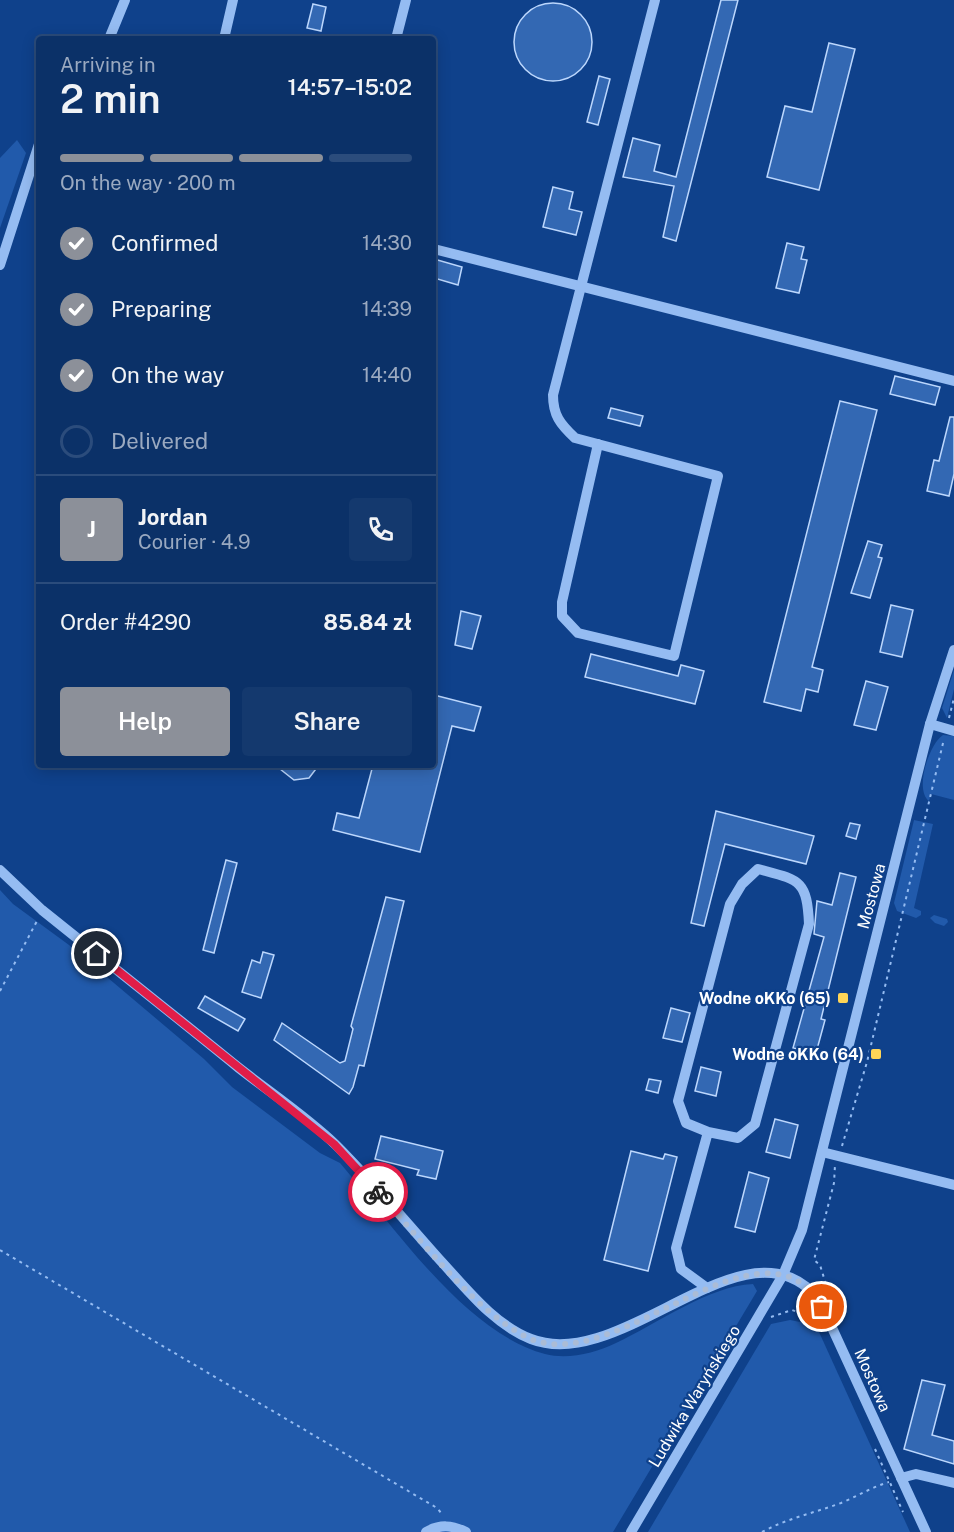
<!DOCTYPE html>
<meta charset="utf-8">
<style>
:root{--surface:#0b3168;--page:#14396e;--text:#f1f3f6;--muted:#9aa9c0;--line:#2b4c7c;--accent:#8c9099}
body{margin:0;font-family:"Public Sans",sans-serif;background:var(--page);color:var(--text);height:100vh;display:flex;flex-direction:column;font-size:22px;white-space:nowrap}
*{box-sizing:border-box;margin:0}
p{font-size:20px;color:var(--muted)}
.icon{flex:none;width:33px;height:33px;fill:none;stroke:currentColor;stroke-width:2;stroke-linecap:round;stroke-linejoin:round}
.map{position:relative;flex:1;overflow:hidden}
.sheet{position:absolute;left:36px;top:36px;width:400px;height:732px;display:flex;flex-direction:column;background:var(--surface);border-radius:6px;box-shadow:0 3px 15px #0003,0 0 0 2px var(--line)}
.sheet>*{flex:none}
.pin{position:absolute;display:grid;place-items:center;width:51px;height:51px;color:#fff;margin:-26px;border:3px solid #fff;border-radius:50%;box-shadow:0 2px 6px #0007}
.courier{position:absolute;display:grid;place-items:center;width:60px;height:60px;margin:-30px;border:4px solid #e11d48;border-radius:50%;background:#fff;color:#222;box-shadow:0 2px 8px #0007}
.summary em{font-style:normal;font-weight:600}
.summary div{display:flex;flex-direction:column-reverse}
.summary{display:flex;align-items:center;justify-content:space-between;height:102px;padding:0 24px}
h1{font-size:39px;font-weight:600;line-height:45px}
.bar{display:grid;grid-template-columns:repeat(4,1fr);gap:9px 6px;align-content:center;height:72px;padding:0 24px}
.bar i{height:8px;border-radius:4px;background:var(--line)}
.bar .active{background:var(--accent)}
.bar p{grid-column:span 4}
.line{display:flex;align-items:center;gap:15px;padding:0 24px;border-top:2px solid var(--line)}
.line div{flex:1}
.round{display:grid;place-items:center;flex:none;width:63px;height:63px;border-radius:6px;background:var(--page)}
ol{padding:0 24px;list-style:none}
li{display:flex;align-items:center;gap:18px;height:66px}
li p{margin-inline-start:auto}
li .icon{padding:6px;border-radius:50%;background:var(--accent);color:#fff;stroke-width:4}
li:last-child{color:var(--muted)}
li i{width:33px;height:33px;border:3px solid var(--line);border-radius:50%}
.cta{display:flex;gap:12px;margin-top:auto;padding:12px 24px}
.cta a{flex:1;height:69px;border-radius:6px;background:var(--accent);color:#fff;font-size:24px;font-weight:600;line-height:69px;text-align:center}
.cta a+a{background:var(--page);color:var(--text)}
.map>svg:first-child{display:block}
</style>
<div class="map">
<svg width="954" height="1532" viewBox="0 0 954 1532">
<rect width="100%" height="100%" fill="#0f418b"/>
<g fill="#215aab">
<polygon points="17,140 26,153 0,228 0,158"/>
<polygon points="954,670 954,689 947,718 942,708"/>
<path d="M943,735l11,1v64l-23,-6 -2,7c-15,-11 0,-57 14,-66z"/>
<polygon points="914,820 933,824 914,908 921,911 921,915 916,918 897,911 894,903"/>
<path d="M0,890l13,14 56,41 135,114 28,28 88,66 20,10c52,61 125,170 205,191 23,6 50,-1 71,-11 41,-19 92,-57 137,-59l4,7 -144,241h-613z"/>
<polygon points="934,915 947,919 948,922 944,926 935,923 930,918"/>
<polygon points="790,1320 805,1323 819,1332 910,1532 648,1532 771,1324"/>
</g>
<g fill="#3368b3" stroke="#bcd7fd" stroke-width="1.5">
<polygon points="721,0 738,0 676,241 663,237 674,186 623,177 633,138 660,145 654,171 676,177"/>
<circle cx="553" cy="42" r="39"/>
<polygon points="313,4 326,7 321,31 307,28"/>
<polygon points="829,43 855,49 819,190 767,177 785,106 812,112"/>
<polygon points="599,76 610,79 598,125 587,122"/>
<polygon points="553,187 573,192 569,209 582,212 576,235 543,227"/>
<polygon points="787,243 804,247 801,259 807,260 799,293 776,288"/>
<polygon points="434,259 462,267 458,285 434,278"/>
<polygon points="895,376 940,387 935,405 890,394"/>
<polygon points="840,401 877,410 812,667 823,670 818,692 806,689 801,711 764,702"/>
<polygon points="611,408 643,416 640,426 608,418"/>
<polygon points="950,417 954,417 954,474 949,496 927,491 934,460 939,461"/>
<polygon points="868,541 882,545 878,557 882,558 870,598 851,593"/>
<polygon points="891,605 913,610 902,657 880,652"/>
<polygon points="461,611 481,616 472,649 455,645"/>
<polygon points="591,654 678,676 681,665 704,671 695,704 585,677"/>
<polygon points="866,681 888,687 876,730 854,725"/>
<polygon points="434,695 481,707 474,731 452,726 420,852 333,830 337,813 359,818 373,765 434,765"/>
<polygon points="275,765 319,765 309,778 294,780"/>
<polygon points="716,811 814,836 806,864 725,844 704,926 691,923"/>
<polygon points="850,823 860,825 856,839 846,836"/>
<polygon points="226,860 237,863 214,953 203,950"/>
<polygon points="840,873 856,877 821,1019 825,1020 816,1053 793,1048 824,937 814,934 817,901 832,905"/>
<polygon points="386,897 404,901 364,1066 359,1065 353,1087 349,1094 274,1040 282,1023 340,1063 345,1061 353,1029 351,1026"/>
<polygon points="263,952 274,955 261,998 242,992 252,960 260,963"/>
<polygon points="205,996 245,1019 238,1031 198,1008"/>
<polygon points="671,1008 690,1013 682,1042 663,1038"/>
<polygon points="701,1067 721,1072 716,1096 695,1091"/>
<polygon points="649,1079 661,1081 658,1093 646,1090"/>
<polygon points="775,1119 798,1125 790,1158 766,1152"/>
<polygon points="381,1136 443,1151 436,1179 417,1175 419,1170 375,1159"/>
<polygon points="631,1151 663,1159 665,1154 677,1157 648,1271 604,1260"/>
<polygon points="749,1172 769,1178 755,1232 735,1227"/>
<polygon points="922,1380 945,1385 932,1435 954,1441 954,1464 904,1449"/>
</g>
<g fill="none" stroke-linecap="round" stroke-linejoin="round">
<g stroke="#95bcf2" stroke-width="2" stroke-dasharray="3 4.5" stroke-linecap="butt">
<polyline points="949,718 954,698"/>
<polyline points="0,991 38,919"/>
<polyline points="842,1146 867,1062 944,739"/>
<polyline points="0,1250 437,1508 442,1514"/>
<polyline points="828,1291 820,1265 814,1260 834,1183 835,1165"/>
<polyline points="771,1317 792,1310 814,1318"/>
<polyline points="875,1449 903,1512"/>
<path d="M762,1532c26,-14 52,-19 79,-29 17,-7 31,-16 48,-21"/>
</g>
<g stroke="#95bcf2" stroke-width="10">
<polyline points="109,39 125,0"/>
<polyline points="224,39 233,0"/>
<polyline points="396,39 406,0"/>
<polyline points="434,249 954,381"/>
<polyline points="0,265 39,144"/>
<path d="M598,444l-36,158v14l16,17 96,23 44,-180 -143,-38c-15,-14 -22,-23 -22,-43l102,-395"/>
<polyline points="930,724 954,731"/>
<path d="M0,870l42,40c66,53 132,105 197,158 32,25 68,49 97,77 36,36 69,76 103,114 27,29 54,65 92,80 90,35 210,-120 282,-46 7,7 11,18 15,26l98,213"/>
<polyline points="822,1152 954,1185"/>
<path d="M707,1288l-26,-19 -5,-21 32,-116 30,6 17,-14 54,-200c-2,-45 -10,-44 -51,-55l-16,15 -12,20 -52,197 8,22 22,9"/>
<polyline points="901,1478 916,1474 954,1483"/>
<path d="M426,1532c14,-8 26,-7 40,0"/>
<polyline points="631,1532 783,1275 802,1230 930,724 954,650"/>
</g>
</g>
<g fill="none" stroke-linecap="round" stroke-linejoin="round">
<path stroke="#abbcd6" stroke-width="6" stroke-dasharray="0 10.8" d="M378,1192c40,44 100,124 153,147 88,37 231,-136 291,-32"/>
<polyline stroke="#e11d48" stroke-width="8" points="97,954 334,1144 378,1192"/>
</g>
<g fill="#ffd557" stroke="#0f418b" stroke-width="2">
<rect x="837" y="992" width="12" height="12" rx="3"/>
<rect x="870" y="1048" width="12" height="12" rx="3"/>
</g>
<g text-anchor="middle" stroke-width="4.5" stroke-linejoin="round" paint-order="stroke">
<g font-size="16" fill="#fff" stroke="#0f418b">
<text transform="translate(871 896) rotate(-75)" y="6">Mostowa</text>
<text transform="translate(873 1380) rotate(66)" y="6">Mostowa</text>
<text transform="translate(694 1396) rotate(-59)" y="6">Ludwika Waryńskiego</text>
</g>
<g font-size="16" font-weight="bold" fill="#fff" stroke="#0f418b" text-anchor="end">
<text x="831" y="1004">Wodne oKKo (65)</text>
<text x="864" y="1060">Wodne oKKo (64)</text>
</g>
</g>
</svg>
<div class="pin" style="left:822px;top:1307px;background:#ea580c"><svg class="icon" aria-label="bag" viewBox="0 0 24 24"><path d="M5 8h14l-1 12H6zM9 8a3 3 0 0 1 6 0"/></svg></div>
<div class="pin" style="left:97px;top:954px;background:#1f2937"><svg class="icon" aria-label="home" viewBox="0 0 24 24"><path d="M3 11l9-7 9 7M6 9v11h12V9"/></svg></div>
<div class="courier" style="left:378px;top:1192px"><svg class="icon" aria-label="bike" viewBox="0 0 24 24"><circle cx="6" cy="16" r="4"/><circle cx="18" cy="16" r="4"/><path d="M6 16l4-8h5l3 8M10 8l3 8H6M13 5h3"/></svg></div>
<section class="sheet">
<div class="summary"><div><h1>2 min</h1><p>Arriving in</p></div><em>14:57–15:02</em></div>
<div class="bar"><i class="active"></i><i class="active"></i><i class="active"></i><i></i><p>On the way · 200 m</p></div>
<ol>
<li><svg class="icon" aria-label="check" viewBox="0 0 24 24"><path d="M5 12l5 5 9-10"/></svg>Confirmed<p>14:30</p></li>
<li><svg class="icon" aria-label="check" viewBox="0 0 24 24"><path d="M5 12l5 5 9-10"/></svg>Preparing<p>14:39</p></li>
<li><svg class="icon" aria-label="check" viewBox="0 0 24 24"><path d="M5 12l5 5 9-10"/></svg>On the way<p>14:40</p></li>
<li><i></i>Delivered</li>
</ol>
<div class="line" style="height:108px"><b class="round" style="background:var(--accent);color:#fff">J</b><div><b>Jordan</b><p>Courier · 4.9</p></div><a class="round"><svg class="icon" aria-label="phone" viewBox="0 0 24 24"><path d="M5 4h4l2 5-3 2q2 4 5 5l2-3 5 2v4C11 20 4 13 5 4z"/></svg></a></div>
<div class="line" style="height:78px"><div>Order #4290</div><b>85.84 zł</b></div>
<div class="cta"><a>Help</a><a>Share</a></div>
</section>
</div>
